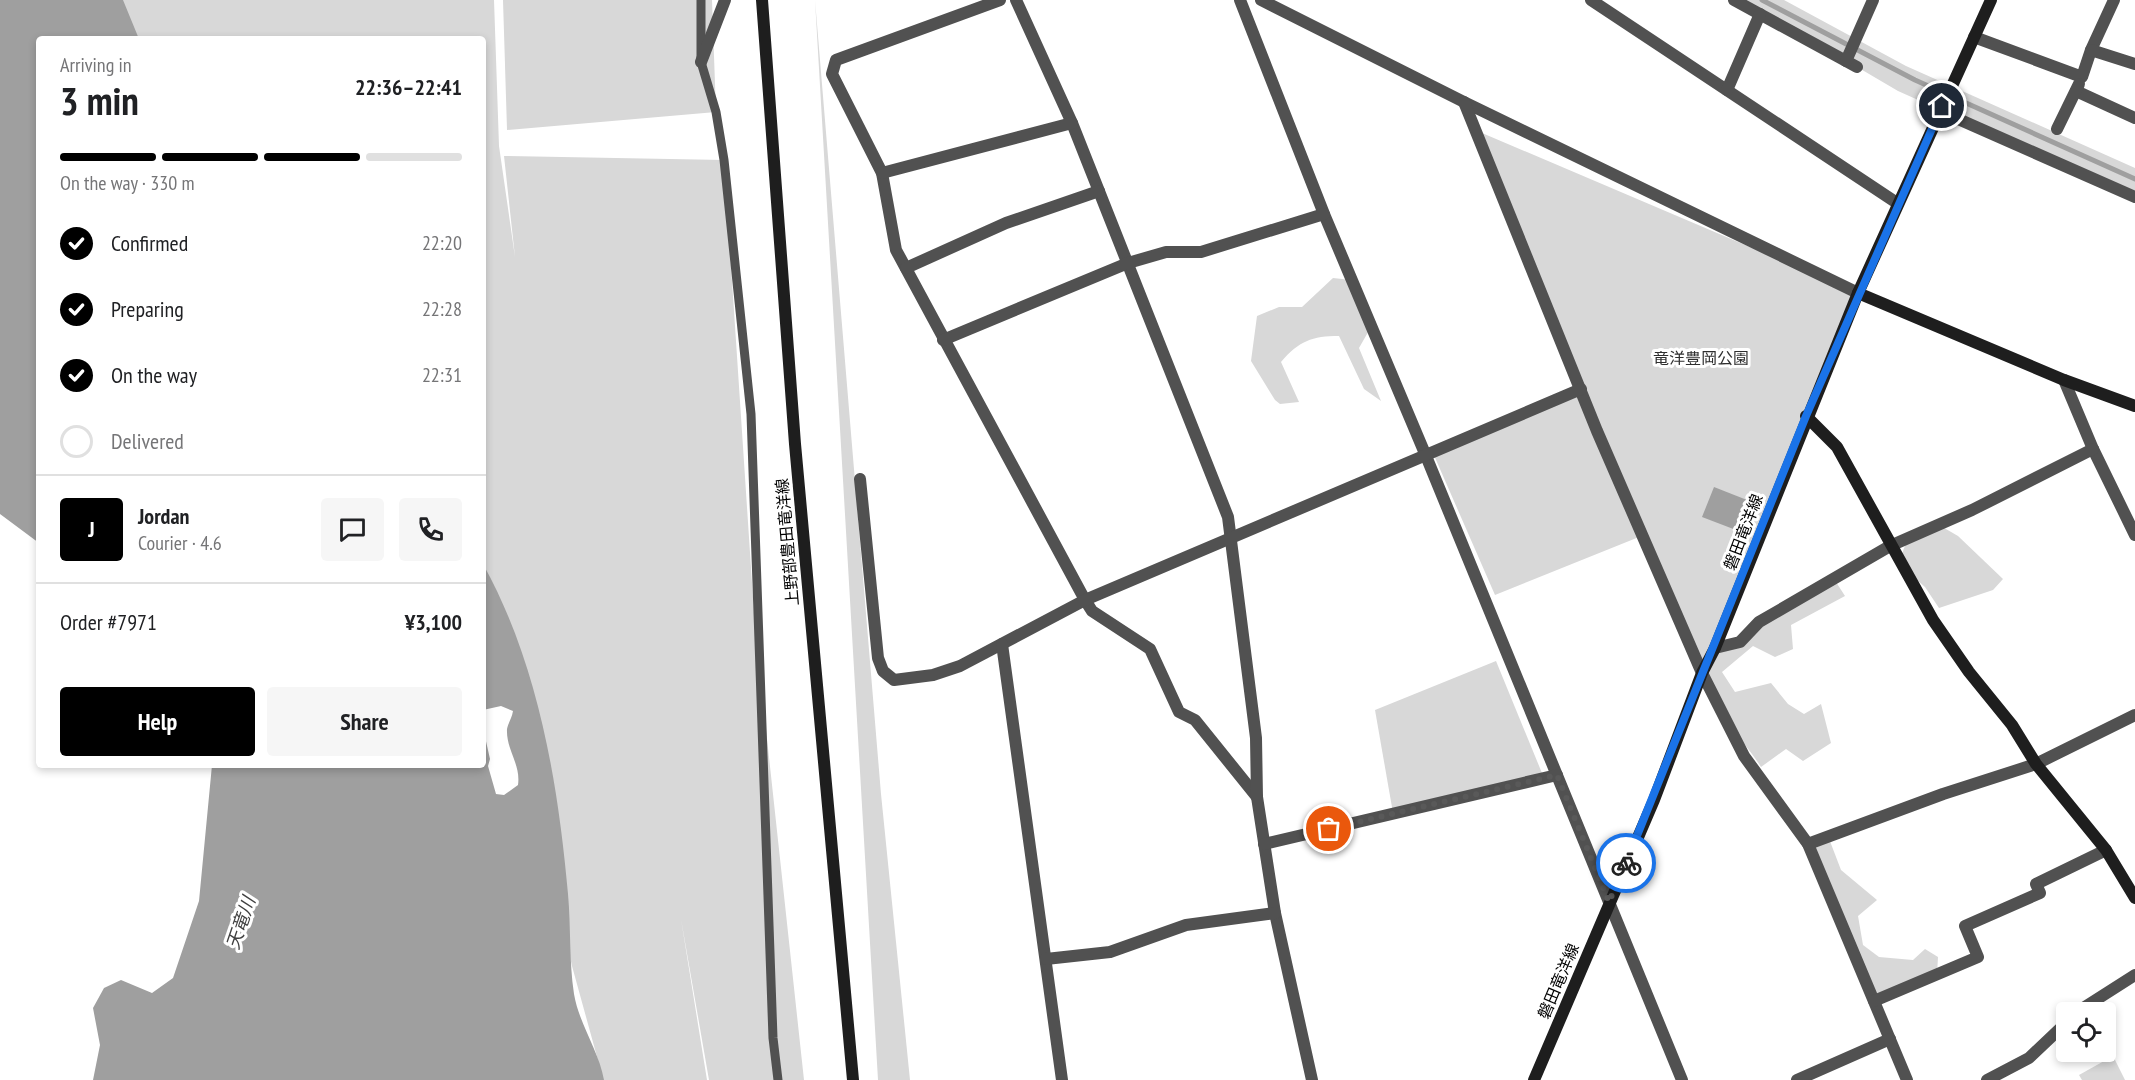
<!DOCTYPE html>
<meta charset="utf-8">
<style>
:root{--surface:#fff;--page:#f6f6f6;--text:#202124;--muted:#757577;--line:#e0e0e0;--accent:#000}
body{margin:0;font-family:"PT Sans Narrow","Noto Sans JP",sans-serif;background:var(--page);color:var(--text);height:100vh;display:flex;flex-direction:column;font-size:22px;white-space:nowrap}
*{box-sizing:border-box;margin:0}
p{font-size:20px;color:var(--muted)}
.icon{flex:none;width:33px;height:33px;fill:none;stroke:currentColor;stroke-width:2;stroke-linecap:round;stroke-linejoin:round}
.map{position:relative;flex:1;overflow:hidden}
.side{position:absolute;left:36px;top:36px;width:450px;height:732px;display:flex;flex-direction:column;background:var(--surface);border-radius:6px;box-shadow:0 3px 9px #0003}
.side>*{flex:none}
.controls{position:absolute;left:2056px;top:1002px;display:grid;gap:12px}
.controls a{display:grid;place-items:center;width:60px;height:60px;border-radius:6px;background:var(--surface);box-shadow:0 3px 9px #0003;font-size:30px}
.pin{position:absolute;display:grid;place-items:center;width:51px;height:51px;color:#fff;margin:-26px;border:3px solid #fff;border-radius:50%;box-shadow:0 2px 6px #0007}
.courier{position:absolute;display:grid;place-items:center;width:60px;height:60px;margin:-30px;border:4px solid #1a73e8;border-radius:50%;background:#fff;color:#222;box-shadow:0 2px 8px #0007}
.head em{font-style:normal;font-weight:700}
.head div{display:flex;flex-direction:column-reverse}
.head{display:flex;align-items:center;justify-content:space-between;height:102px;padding:0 24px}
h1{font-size:39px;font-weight:700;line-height:45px}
.bar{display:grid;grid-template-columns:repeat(4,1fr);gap:9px 6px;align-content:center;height:72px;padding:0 24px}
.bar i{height:8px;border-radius:4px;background:var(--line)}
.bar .active{background:var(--accent)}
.bar p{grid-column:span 4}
.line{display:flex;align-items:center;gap:15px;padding:0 24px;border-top:2px solid var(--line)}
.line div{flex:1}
.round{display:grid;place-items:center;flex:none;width:63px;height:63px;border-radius:6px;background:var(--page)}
ol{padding:0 24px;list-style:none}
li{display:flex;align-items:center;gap:18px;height:66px}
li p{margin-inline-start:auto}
li .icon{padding:6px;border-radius:50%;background:var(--accent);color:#fff;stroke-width:4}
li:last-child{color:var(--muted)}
li i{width:33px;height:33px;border:3px solid var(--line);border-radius:50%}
.button{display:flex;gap:12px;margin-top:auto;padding:12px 24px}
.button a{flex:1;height:69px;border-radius:6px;background:var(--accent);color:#fff;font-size:24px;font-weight:700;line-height:69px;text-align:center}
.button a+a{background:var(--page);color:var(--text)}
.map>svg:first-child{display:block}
</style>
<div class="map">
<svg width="2135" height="1080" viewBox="0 0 2135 1080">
<rect width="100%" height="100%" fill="#fff"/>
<g fill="#d8d8d8">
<polygon points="119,0 494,0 499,146 515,257 504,156 724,160 755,628 804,1080 709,1080 681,919 707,1080 601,1080 599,1064 572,966 483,566 483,39 138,39"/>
<polygon points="503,0 712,0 716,112 507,130"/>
<polygon points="815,0 881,794 910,1080 878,1080"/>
<polygon points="1743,0 1784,0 1906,66 2135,168 2135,197 1898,91"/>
<polygon points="1475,130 1858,293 1702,673 1644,535 1495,595 1433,453 1582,391"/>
<path d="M1333,278l18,2 20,47 -12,21 22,53 -17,-12 -25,-53c-27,0 -40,5 -58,26l18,40 -19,2 -5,-4 -24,-39 6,-45 22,-9h23z"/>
<path d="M1939,525l19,11 45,43 -10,11 -54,18 -14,-21 -23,-20c-2,-30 14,-32 37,-42z"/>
<path d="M1836,582l9,14 -54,29 2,24 -18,8 -22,-11 -31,26 13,20 36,-9 17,21 16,10 17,-10 10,39 -28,18 -17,-12 -25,18c-22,-35 -69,-74 -46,-119l24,-1 20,-25z"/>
<polygon points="1496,661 1544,778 1393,813 1375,710"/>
<polygon points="1828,836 1841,870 1877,900 1858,916 1863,945 1879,957 1913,960 1925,949 1938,957 1937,974 1874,1001 1811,843"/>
<polygon points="2113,1056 2125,1080 2082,1080 2079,1075"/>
</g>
<g fill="#9f9f9f">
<polygon points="0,0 123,0 139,39 39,39 39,543 0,514"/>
<polygon points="1714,487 1747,500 1736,530 1702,517"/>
<path d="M483,564c55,99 75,218 85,330 3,33 1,67 6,100 5,30 25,57 30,86h-511l7,-35 -7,-37 11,-20 17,-8 31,13 21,-15 26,-77 13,-136h271v-37l7,31 -2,7 8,28 8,1 14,-10c3,-21 -12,-35 -11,-56 1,-6 5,-11 6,-18l-12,-5 -18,4z"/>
</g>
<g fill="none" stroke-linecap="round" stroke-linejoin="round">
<polyline stroke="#9f9f9f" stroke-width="5" points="1762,0 1915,80 2135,179"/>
<polyline stroke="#515151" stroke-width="9" points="701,0 701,62 716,112 724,160 751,414 773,1038 778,1080"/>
<g stroke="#515151" stroke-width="12">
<polyline points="1000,0 836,60 832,74 882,173 896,250 1085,600 1092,611 1150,649 1179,712 1195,720 1257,797"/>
<polyline points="1016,0 1072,123 1228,517 1256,738 1257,797 1275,913 1312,1080"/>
<polyline points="1240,0 1324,214 1426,456 1682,1080"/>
<polyline points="1261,0 1464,102 1858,293"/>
<polyline points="1591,0 1897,203"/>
<polyline points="1734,0 1857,67"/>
<polyline points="1974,37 2082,77 2091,50 2114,0"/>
<polyline points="2091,50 2135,64"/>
<polyline points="1846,61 1873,0"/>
<polyline points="701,62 725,0"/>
<polyline points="1727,90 1760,14"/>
<polyline points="2076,91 2135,118"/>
<polyline points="1464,102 1597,431 1702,673 1744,756 1808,844 1907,1080"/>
<polyline points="1940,111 2135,197"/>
<polyline points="2057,129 2079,84"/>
<polyline points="882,173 1072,123"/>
<polyline points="906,268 1006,223 1099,191"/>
<polyline points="943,340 1128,263 1166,252 1201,252 1324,214"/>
<polyline points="2064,380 2093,449 2135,535"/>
<polyline points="860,479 878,658 883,671 894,680 933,675 960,666 1085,600 1581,389"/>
<polyline points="1002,644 1062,1080"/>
<polyline points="1715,648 1740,642 1759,622 1890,546 1972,510 2093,449"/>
<polyline points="1264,844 1557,775"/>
<polyline points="1808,844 1943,794 2036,764 2135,715"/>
<polyline points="1046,959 1110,952 1186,925 1275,913"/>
<polyline points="1874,1001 1978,957 1965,926 2040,893 2036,884 2106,850"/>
<polyline points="2077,1012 2135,975"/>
<polyline points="1797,1080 1890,1039"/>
<polyline points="1987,1080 2029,1058 2067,1022"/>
</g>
<g stroke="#1e1e1e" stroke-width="12">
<polyline points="762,0 795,444 853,1080"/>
<polyline points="1858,293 2064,380 2135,406"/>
<polyline points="1806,416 1837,447 1933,620 1969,672 2012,725 2036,764 2106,850 2135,898"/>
<polyline points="1534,1080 1654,800 1702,673 1715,648 1858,293 1991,0"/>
</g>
</g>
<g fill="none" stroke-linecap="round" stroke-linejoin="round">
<polyline stroke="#595959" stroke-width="6" stroke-dasharray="0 10.8" points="1329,829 1557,775 1609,902 1626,863"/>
<polyline stroke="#1a73e8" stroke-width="8" points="1626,863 1806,416 1942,106"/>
</g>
<g text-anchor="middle" stroke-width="6" stroke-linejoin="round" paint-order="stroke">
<g font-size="16" fill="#2f2f2f" stroke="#fff">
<text x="1701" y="364">竜洋豊岡公園</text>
</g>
<g font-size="16" fill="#000" stroke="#fff">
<text transform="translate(1743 532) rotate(-69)" y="6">磐田竜洋線</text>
<text transform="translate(787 542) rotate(-95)" y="6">上野部豊田竜洋線</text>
<text transform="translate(1558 981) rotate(-67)" y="6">磐田竜洋線</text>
</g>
<g font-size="18" font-style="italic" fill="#404040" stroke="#fff">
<text transform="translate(241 923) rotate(-71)" y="6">天竜川</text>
</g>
</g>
</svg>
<div class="controls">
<a><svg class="icon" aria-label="locate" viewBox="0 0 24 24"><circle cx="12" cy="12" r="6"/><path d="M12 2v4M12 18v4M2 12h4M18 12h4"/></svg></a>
</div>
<div class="pin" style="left:1329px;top:829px;background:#ea580c"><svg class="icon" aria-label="bag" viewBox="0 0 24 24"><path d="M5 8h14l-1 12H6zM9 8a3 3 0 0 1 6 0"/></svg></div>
<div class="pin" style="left:1942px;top:106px;background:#1f2937"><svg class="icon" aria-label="home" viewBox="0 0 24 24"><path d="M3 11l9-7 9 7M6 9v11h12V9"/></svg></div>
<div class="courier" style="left:1626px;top:863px"><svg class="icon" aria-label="bike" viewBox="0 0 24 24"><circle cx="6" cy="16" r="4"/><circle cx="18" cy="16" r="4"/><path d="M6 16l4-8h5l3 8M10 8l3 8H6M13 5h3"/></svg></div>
<section class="side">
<div class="head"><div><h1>3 min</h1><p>Arriving in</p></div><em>22:36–22:41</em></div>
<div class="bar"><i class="active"></i><i class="active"></i><i class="active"></i><i></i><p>On the way · 330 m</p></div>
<ol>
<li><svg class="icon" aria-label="check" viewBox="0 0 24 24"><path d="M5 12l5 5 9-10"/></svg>Confirmed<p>22:20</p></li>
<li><svg class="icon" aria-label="check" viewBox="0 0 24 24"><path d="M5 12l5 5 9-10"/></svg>Preparing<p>22:28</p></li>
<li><svg class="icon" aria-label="check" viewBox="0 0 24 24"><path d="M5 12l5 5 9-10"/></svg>On the way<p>22:31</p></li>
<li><i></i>Delivered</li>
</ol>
<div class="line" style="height:108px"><b class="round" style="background:var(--accent);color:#fff">J</b><div><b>Jordan</b><p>Courier · 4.6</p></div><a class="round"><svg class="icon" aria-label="chat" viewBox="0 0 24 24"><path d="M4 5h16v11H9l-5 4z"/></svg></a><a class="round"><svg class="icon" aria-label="phone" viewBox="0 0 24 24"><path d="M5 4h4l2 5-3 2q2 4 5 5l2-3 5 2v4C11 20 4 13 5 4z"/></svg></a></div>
<div class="line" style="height:78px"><div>Order #7971</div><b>¥3,100</b></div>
<div class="button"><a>Help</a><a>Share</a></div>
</section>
</div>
